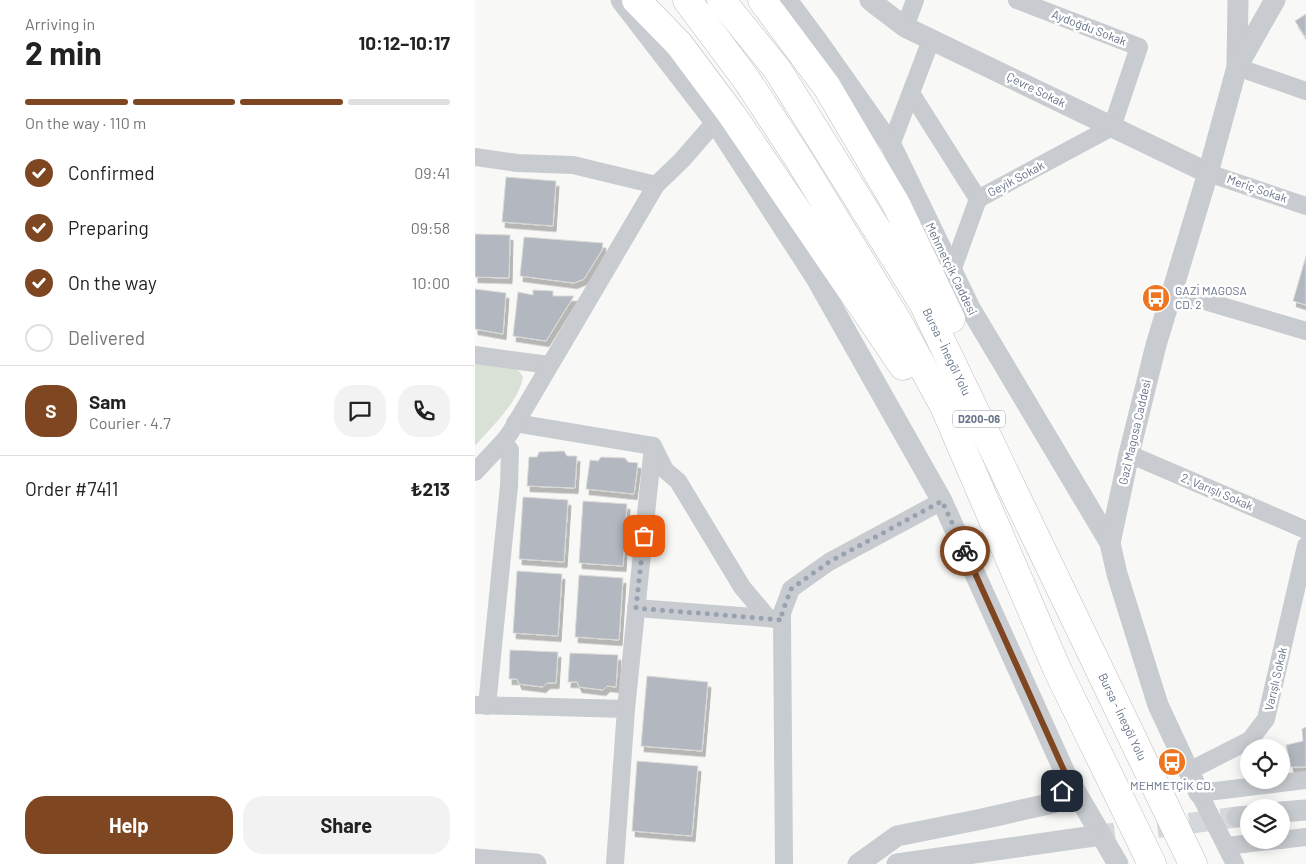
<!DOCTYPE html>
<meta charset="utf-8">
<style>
:root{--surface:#fff;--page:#f2f2f2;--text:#222;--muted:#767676;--line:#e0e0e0;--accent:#7e4721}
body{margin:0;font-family:Barlow,sans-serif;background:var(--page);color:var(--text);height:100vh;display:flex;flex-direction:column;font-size:19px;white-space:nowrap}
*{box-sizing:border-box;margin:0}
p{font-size:16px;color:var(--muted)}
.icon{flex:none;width:28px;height:28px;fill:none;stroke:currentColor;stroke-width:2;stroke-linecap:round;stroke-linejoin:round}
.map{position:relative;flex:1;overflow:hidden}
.panel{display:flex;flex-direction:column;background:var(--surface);width:475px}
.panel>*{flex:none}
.tools{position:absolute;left:765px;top:739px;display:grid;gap:10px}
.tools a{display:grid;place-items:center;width:50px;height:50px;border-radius:50%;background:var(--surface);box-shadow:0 2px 12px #0003;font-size:25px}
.pin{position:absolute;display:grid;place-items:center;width:42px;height:42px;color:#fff;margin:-21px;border-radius:10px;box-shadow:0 2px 8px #0006}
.courier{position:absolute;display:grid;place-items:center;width:50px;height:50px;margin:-25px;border:4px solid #7e4721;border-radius:50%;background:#fff;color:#222;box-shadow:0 1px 6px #0007}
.headline em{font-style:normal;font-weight:700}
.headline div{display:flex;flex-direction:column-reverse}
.headline{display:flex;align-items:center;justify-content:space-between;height:85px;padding:0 25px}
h1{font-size:32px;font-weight:700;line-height:38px}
.bar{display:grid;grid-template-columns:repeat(4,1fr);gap:8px 5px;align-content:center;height:60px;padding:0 25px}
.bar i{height:6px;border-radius:4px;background:var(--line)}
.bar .on{background:var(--accent)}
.bar p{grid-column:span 4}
.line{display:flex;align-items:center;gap:12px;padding:0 25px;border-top:1px solid var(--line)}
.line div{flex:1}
.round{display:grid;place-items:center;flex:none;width:52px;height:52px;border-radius:20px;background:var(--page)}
ol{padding:0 25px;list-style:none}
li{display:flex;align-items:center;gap:15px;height:55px}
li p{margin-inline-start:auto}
li .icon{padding:5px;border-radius:50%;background:var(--accent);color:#fff;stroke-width:4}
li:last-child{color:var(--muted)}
li i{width:28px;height:28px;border:2px solid var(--line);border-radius:50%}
.cta{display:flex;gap:10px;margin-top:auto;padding:10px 25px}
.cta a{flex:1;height:58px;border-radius:20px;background:var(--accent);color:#fff;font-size:20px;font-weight:700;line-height:58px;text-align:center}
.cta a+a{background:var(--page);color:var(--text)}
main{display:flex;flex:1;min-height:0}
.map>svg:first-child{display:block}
</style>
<main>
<section class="panel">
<div class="headline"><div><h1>2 min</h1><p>Arriving in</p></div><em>10:12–10:17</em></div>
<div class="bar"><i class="on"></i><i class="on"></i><i class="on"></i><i></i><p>On the way · 110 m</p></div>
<ol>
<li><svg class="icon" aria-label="check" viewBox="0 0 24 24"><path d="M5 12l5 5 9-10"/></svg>Confirmed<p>09:41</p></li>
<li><svg class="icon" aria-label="check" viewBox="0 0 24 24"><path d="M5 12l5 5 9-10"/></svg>Preparing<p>09:58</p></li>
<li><svg class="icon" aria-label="check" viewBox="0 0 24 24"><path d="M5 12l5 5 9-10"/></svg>On the way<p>10:00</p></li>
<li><i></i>Delivered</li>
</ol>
<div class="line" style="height:90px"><b class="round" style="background:var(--accent);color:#fff">S</b><div><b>Sam</b><p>Courier · 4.7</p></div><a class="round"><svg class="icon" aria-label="chat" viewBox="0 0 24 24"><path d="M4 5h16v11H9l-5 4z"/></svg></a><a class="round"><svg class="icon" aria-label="phone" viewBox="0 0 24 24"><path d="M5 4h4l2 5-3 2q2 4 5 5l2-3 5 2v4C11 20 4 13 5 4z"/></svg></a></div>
<div class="line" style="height:65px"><div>Order #7411</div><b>₺213</b></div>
<div class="cta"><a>Help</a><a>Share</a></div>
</section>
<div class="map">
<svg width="831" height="864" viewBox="0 0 831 864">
<defs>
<filter id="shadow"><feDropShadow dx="3" dy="5.5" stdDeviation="0" flood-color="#0004"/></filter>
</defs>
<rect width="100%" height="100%" fill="#f8f9f6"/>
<path fill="#d9e1d7" d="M0,360l34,6 10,5 4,6c-4,25 -32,50 -48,69z"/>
<g fill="#b3b8c0" stroke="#dadad8" filter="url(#shadow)">
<polygon points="831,14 831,38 820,21"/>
<polygon points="31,177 81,181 78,226 27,222"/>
<polygon points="0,234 35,235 34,278 0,277"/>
<polygon points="49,237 128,243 127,250 109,279 99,283 45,276"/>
<polygon points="831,256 831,305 818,301"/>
<polygon points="0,289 31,293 28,334 0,329"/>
<polygon points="58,290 78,291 78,296 99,296 71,341 38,336 43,292 58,295"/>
<polygon points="89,451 92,456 102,456 100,488 52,486 54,457 62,457 64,452"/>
<polygon points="126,457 150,458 153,462 163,463 159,494 111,489 115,460 123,461"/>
<polygon points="48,497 93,500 89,562 44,559"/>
<polygon points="108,501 152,504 148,566 104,563"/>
<polygon points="42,571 87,574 83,636 38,633"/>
<polygon points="104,575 148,578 144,640 100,637"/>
<polygon points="35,650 83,652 81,683 72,683 68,687 44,684 42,679 34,679"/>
<polygon points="95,653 143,655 141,687 132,686 128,690 104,687 102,682 93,682"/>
<polygon points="172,676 233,682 227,751 166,746"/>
<polygon points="831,727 831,767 816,767 811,745 828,741 827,729"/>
<polygon points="162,761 223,766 217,836 157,831"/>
</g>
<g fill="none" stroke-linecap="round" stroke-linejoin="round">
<polyline stroke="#d4d8db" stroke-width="21" stroke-dasharray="21 11" stroke-linecap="butt" points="619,836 762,817"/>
<defs>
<g id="trunk">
<polyline points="161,0 204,44 257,115 428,366"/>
<polyline points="212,0 271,79 323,158 423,322 469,406 582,669 677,864"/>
<path id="s1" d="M246,0l56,69 146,234 270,561"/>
<polyline points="287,0 352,87 421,204 476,319"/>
</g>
</defs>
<use href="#trunk" stroke="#babdc1" stroke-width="29"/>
<g stroke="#c8cbcf" stroke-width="18">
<polyline points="430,27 440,0"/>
<polyline points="762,67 831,91"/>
<polyline points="436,93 503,199 637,127 664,47 542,0"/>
<polyline points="416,145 456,40"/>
<polyline points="0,157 42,163 98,165 181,185 207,160 240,122"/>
<polyline points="733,173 831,206"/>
<polyline points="477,271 503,199"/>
<polyline points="696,291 831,331"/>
<polyline points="0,355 74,365"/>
<polyline points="40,423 178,446 190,470 203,481 267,587 293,618 307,620"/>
<polyline points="654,454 831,530"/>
<polyline points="0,472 28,442 35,433 181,185"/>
<polyline points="161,608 293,618"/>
<polyline points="1,705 151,709"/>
<polyline points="12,706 34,486 35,450 28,442"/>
<polyline points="714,771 775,740 791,719 831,546"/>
<polyline points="806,840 831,837"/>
<polyline points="751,846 803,840"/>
<polyline points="140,864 151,709 178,446"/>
<polyline points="309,864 307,620 307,613 316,589 354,562 467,501"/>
<polyline points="760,864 724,793 831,780"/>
</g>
<g stroke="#c8cbcf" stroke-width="21">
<polyline points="146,0 240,122 341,278 467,501 591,775 643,864"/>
<polyline points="312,0 344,43 416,145 495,308 635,543"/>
<polyline points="395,0 401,5 430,27 733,173"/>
<polyline points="762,64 763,0"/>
<polyline points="724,793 683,705 642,574 635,543 654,454 681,345 733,173 762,67 800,0"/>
<polyline points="806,812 831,810"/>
<polyline points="762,817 774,816"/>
<polyline points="0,859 61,864"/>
<polyline points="383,864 422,836 507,819 578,803 587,791 591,775"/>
<polyline points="422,864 619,836"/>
</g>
<use href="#trunk" stroke="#fff" stroke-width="28"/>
</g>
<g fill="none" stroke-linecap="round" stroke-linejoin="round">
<polyline stroke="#99a2af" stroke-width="5" stroke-dasharray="0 9" points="169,536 161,608 307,620 307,613 316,589 354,562 467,501 490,551"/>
<polyline stroke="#7e4721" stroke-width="6" points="490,551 591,775 587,791"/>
</g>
<defs>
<symbol id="bus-disc" viewBox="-11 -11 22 22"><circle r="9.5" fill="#ef7520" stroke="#fff"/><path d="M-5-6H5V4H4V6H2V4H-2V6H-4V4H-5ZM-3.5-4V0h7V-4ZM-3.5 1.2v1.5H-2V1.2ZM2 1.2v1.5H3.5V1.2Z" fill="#fff"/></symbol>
</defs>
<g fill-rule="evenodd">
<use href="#bus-disc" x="665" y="282" width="32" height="32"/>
<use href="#bus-disc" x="681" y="746" width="32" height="32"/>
</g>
<g text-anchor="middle" stroke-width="5" stroke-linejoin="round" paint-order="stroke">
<rect fill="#fff" stroke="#949dac" stroke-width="1" x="478" y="410.5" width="52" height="17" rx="4"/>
<g font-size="11" font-weight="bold" fill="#667389">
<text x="504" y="423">D200-06</text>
</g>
<g font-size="12" fill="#667389" stroke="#fff">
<text transform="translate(614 28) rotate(21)" y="4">Aydoğdu Sokak</text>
<text transform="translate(561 90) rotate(26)" y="4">Çevre Sokak</text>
<text transform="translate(541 179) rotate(-28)" y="4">Geyik Sokak</text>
<text transform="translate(782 189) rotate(19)" y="4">Meriç Sokak</text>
<text transform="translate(476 269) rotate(64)" y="4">Mehmetçik Caddesi</text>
<text dy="4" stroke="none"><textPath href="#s1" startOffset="419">Bursa - İnegöl Yolu</textPath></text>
<text transform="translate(660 432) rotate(-77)" y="4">Gazi Magosa Caddesi</text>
<text transform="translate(742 492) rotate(23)" y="4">2. Varışlı Sokak</text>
<text transform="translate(801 679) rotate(-77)" y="4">Varışlı Sokak</text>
<text dy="4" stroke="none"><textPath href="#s1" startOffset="824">Bursa - İnegöl Yolu</textPath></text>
</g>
<g font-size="12" fill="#667389" stroke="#fff" text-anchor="start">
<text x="700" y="295">GAZİ MAGOSA<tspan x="700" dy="14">CD. 2</tspan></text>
<text x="697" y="790" text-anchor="middle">MEHMETÇİK CD.</text>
</g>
</g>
</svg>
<div class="tools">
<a><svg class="icon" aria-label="locate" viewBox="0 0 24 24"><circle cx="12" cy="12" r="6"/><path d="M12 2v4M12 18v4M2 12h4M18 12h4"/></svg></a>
<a><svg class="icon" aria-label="layers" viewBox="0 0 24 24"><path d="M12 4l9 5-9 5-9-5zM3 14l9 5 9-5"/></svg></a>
</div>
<div class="pin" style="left:169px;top:536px;background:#ea580c"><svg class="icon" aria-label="bag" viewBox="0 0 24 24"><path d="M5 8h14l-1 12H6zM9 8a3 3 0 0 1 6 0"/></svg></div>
<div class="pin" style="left:587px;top:791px;background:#1f2937"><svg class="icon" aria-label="home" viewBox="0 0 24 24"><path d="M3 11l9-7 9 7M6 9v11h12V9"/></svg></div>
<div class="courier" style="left:490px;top:551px"><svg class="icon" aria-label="bike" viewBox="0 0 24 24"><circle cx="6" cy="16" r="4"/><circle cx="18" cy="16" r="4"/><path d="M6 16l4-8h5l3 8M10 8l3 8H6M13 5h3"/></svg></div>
</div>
</main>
